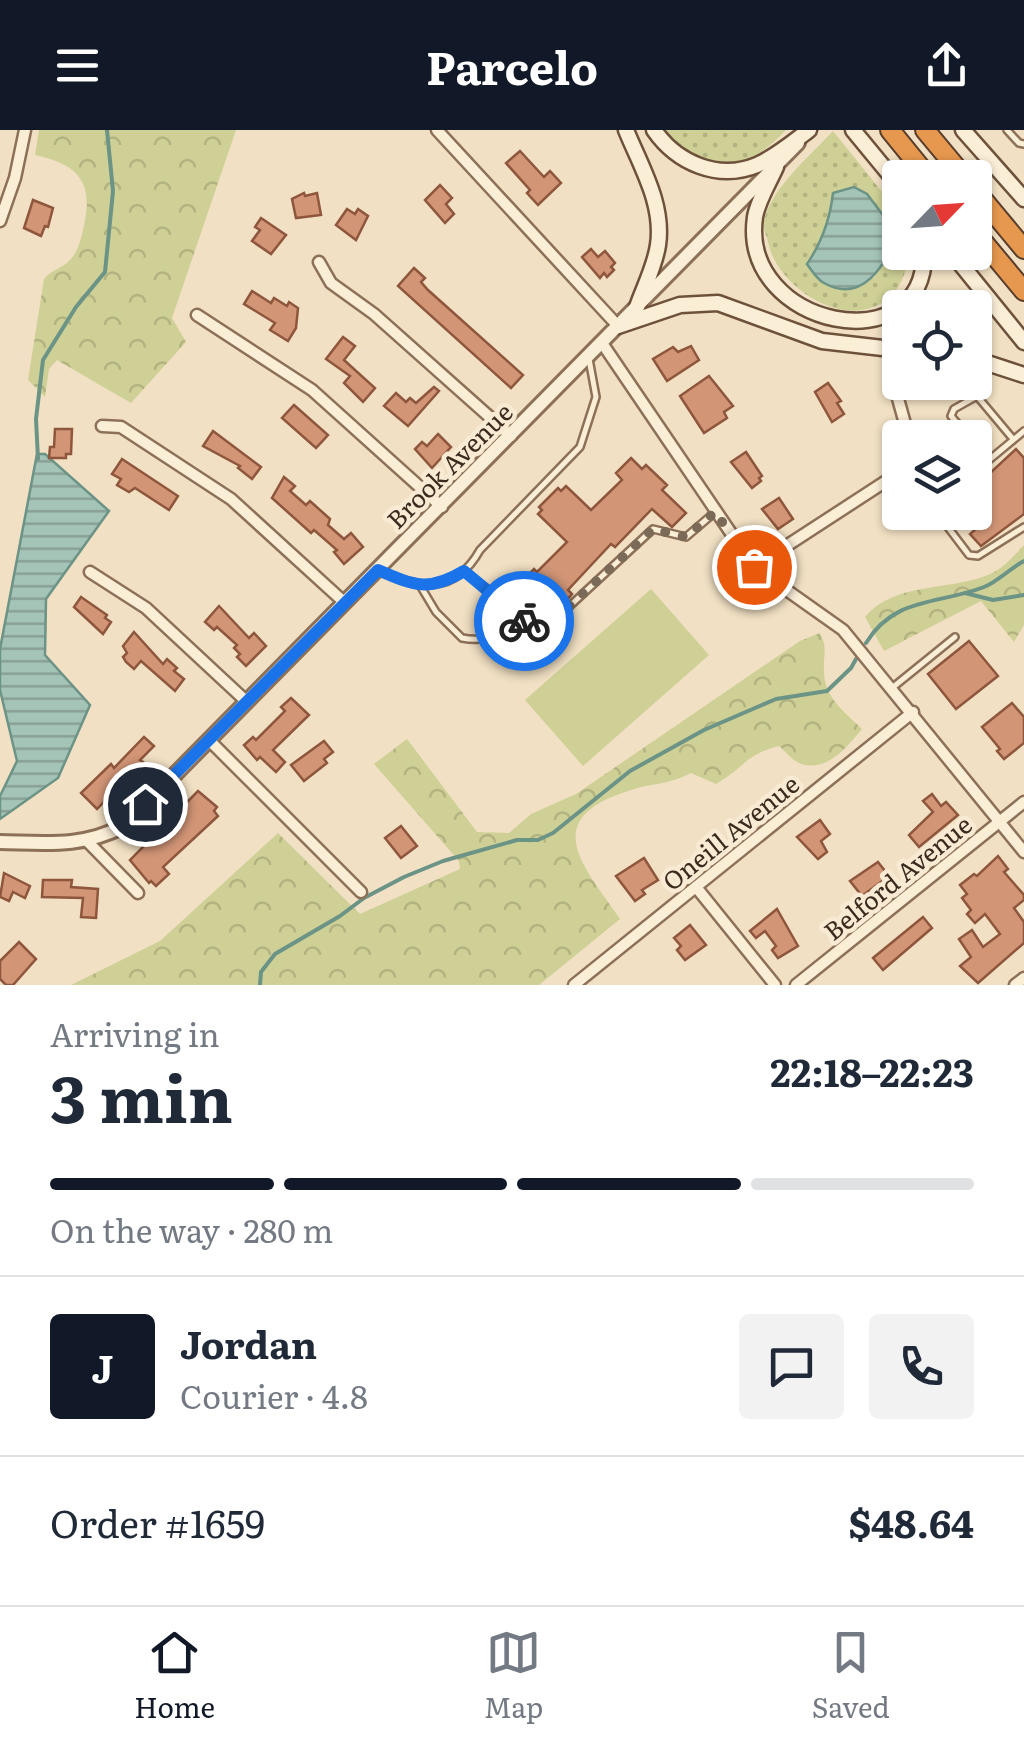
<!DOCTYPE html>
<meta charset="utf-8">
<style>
:root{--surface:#fff;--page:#f2f2f3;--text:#1f2937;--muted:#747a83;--line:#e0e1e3;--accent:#111827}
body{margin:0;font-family:Literata,serif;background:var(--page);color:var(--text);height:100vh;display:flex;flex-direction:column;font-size:38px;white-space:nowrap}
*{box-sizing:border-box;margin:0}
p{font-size:32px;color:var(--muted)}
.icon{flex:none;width:55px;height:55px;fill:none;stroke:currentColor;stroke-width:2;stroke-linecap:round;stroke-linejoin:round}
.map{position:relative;height:855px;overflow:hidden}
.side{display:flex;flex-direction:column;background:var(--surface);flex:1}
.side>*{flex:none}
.needle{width:65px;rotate:65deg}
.buttons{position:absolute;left:882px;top:30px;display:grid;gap:20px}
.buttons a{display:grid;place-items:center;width:110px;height:110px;border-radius:10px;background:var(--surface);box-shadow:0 2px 8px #0004;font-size:50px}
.pin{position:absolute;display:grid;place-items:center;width:85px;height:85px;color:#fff;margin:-42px;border:5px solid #fff;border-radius:50%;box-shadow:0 2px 10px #0007}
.courier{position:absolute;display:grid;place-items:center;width:100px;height:100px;margin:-50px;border:8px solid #1a73e8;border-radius:50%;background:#fff;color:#222;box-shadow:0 2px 12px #0007}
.headline em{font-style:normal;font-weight:700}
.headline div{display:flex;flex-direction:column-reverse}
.headline{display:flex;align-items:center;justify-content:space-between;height:170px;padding:0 50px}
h1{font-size:65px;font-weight:700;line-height:75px}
.bar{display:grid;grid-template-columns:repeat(4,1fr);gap:15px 10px;align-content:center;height:120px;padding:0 50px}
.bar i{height:12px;border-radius:8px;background:var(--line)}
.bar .current{background:var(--accent)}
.bar p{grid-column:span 4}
.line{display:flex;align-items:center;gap:25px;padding:0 50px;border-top:2px solid var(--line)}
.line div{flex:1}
.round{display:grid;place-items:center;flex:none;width:105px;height:105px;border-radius:10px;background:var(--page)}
header{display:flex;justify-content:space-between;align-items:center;height:130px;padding:0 50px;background:var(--accent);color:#fff;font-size:45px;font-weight:700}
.tab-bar{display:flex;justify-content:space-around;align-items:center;height:140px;border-top:2px solid var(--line);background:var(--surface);font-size:28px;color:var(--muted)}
.tab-bar a{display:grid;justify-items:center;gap:5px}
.tab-bar .current{color:var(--accent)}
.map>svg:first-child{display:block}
</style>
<header><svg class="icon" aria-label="menu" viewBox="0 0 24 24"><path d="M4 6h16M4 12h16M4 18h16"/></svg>Parcelo<svg class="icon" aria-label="share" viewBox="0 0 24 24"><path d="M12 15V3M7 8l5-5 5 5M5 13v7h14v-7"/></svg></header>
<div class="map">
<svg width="1024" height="855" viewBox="0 0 1024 855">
<defs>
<pattern id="grass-dots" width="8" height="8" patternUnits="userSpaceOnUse" patternTransform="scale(2.5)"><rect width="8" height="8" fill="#ced096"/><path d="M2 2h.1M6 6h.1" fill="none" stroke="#b2b381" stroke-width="1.8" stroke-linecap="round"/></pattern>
<pattern id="forest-crowns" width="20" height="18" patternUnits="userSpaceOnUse" patternTransform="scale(2.5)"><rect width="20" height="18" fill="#ced096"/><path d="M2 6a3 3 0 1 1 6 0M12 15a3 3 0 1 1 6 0" fill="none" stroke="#b2b381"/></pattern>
<pattern id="water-rules" width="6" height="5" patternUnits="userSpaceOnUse" patternTransform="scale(2.5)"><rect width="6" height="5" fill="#a5c4b8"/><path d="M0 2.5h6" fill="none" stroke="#889f95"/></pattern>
</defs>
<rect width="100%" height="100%" fill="#f1e0c3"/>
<g fill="url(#grass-dots)" fill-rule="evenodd">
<path d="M661,0h125c-43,46 -82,46 -125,0z"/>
<path d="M833,1l67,83v38l10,1c-3,15 -7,30 -18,42 -40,40 -111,-4 -123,-49 -1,-7 -6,-16 -5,-23 3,-31 49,-70 69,-92zM834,63h33l31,43 -24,42 -56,-30 12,-29z"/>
</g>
<g fill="url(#forest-crowns)">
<path d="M39,0h197l-64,188 14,24 -55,61 -74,-43 -8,9 -4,28 -17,-17 16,-101c7,-9 17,-10 25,-18 9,-8 13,-25 15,-36 10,-44 -7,-61 -49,-70z"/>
<path d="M1024,415v80l-10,17 -33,-41 -97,50 -19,-34c29,-35 83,-26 123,-42 15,-6 25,-18 36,-30z"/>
<path d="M820,503c8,15 3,22 4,38 0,27 21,41 38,58 -15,18 -36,45 -63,34 -7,-3 -15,-13 -20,-17 -33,8 -35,22 -63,38l-25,-11c-26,13 -36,9 -60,17 -94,29 -48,75 -11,129l-81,66h-468l89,-44 118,-108 82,81 100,-45 -1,-8 -85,-97 33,-25 70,93 32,1 22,-19 45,-20 224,-153z"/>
</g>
<polygon fill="#ced096" points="651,459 709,525 583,636 525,570"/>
<g fill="url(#water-rules)" stroke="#6b9386" stroke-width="2.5">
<path d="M854,57l13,7 31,41c-13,29 -35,70 -74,48 -6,-3 -13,-13 -17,-19 15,-22 23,-44 26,-71z"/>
<polygon points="37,324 45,324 109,381 46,469 45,525 90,575 58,648 0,689 0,666 17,631 0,560 0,519"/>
</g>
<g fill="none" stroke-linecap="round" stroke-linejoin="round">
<g stroke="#6b9386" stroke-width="4">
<polyline points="38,329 36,289 43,230 76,177 105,142 113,61 107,0"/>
<polyline points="965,463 993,470 1024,465"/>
<path d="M866,513c29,-47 72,-38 118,-56 15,-6 26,-19 40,-26"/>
<polyline points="260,855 261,842 275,824 340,786 364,768 404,747 443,731 517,710 538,710 553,703 630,641 704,600 776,569 827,561 851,538 856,529"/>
</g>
</g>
<g fill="#d29576" stroke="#8e563c" stroke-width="2.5">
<polygon points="520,21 544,47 550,41 561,53 538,75 527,63 530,60 506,33"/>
<polygon points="440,55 452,68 446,74 454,84 445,93 425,70"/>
<polygon points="304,63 305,66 317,63 321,85 296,88 292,69"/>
<polygon points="33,70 53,78 48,97 45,96 41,106 24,98"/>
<polygon points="347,79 355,84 358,79 368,86 356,110 336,95"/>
<polygon points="261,88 286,105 271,124 252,111 260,100 255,97"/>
<polygon points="591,119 598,127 605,121 615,133 611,137 614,140 607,147 604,143 600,148 582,127"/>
<polygon points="414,138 425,148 421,152 428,160 523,245 511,258 398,156"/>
<polygon points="252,161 271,173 274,168 287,176 289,172 298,178 296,198 288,211 270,200 275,193 244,174"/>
<polygon points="343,207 355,216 344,230 375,258 363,272 344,253 350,246 326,229"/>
<polygon points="691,216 699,230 667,251 653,229 673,217 678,222"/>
<polygon points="709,246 733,276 724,282 727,288 704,303 680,266"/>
<polygon points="828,253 841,271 837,273 844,284 832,292 815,262"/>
<polygon points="434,257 439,261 408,296 384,276 396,263 406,272 410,268 416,273"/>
<polygon points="294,275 328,305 316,318 282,288"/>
<polygon points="55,299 72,299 71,324 66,324 66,328 49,328 50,317 54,317"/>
<polygon points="213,301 261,337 252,349 238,338 240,336 203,316"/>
<polygon points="438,304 451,317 432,338 415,319 422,312 427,316"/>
<polygon points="1016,319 1024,328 1024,384 981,416 970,404 984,392 975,381 975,357"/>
<polygon points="746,322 762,346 759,348 761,351 752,358 731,332"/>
<polygon points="631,328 642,339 646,335 667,355 662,360 686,383 672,397 652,379 615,417 611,414 595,431 568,460 572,464 565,472 562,471 548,485 544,481 541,484 518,461 521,457 519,454 534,439 537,442 567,412 538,384 542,380 539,377 558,358 561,361 566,356 591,380 622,350 616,343"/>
<polygon points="122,329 178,366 169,380 135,358 129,362 117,355 121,349 112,344"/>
<polygon points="284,347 295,356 290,361 306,375 310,371 330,389 328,395 344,409 351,403 363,417 344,434 334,422 337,420 314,400 311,403 272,368"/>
<polygon points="779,368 793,389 778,399 762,379"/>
<polygon points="81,467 107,485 105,488 111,492 103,504 74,477"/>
<polygon points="219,476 249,508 254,503 266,516 246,536 237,527 240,524 234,518 237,515 217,497 214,500 205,492"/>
<polygon points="134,502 163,534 167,529 177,538 174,541 184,549 175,561 141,531 134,539 126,532 123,527 127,523 123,516"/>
<polygon points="969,511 998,546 956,579 928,544"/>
<polygon points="291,568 309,585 273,620 285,632 276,642 260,627 257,630 244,615 253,607 256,610 285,581 281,577"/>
<polygon points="1012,573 1024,587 1024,613 1004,629 997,621 1000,619 982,597"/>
<polygon points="144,607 154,616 140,630 143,632 97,679 81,663 111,634 114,638"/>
<polygon points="324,611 333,622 324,629 327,633 304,651 291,635"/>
<polygon points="198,661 217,677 214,681 218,686 163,737 169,744 156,756 151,751 149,753 130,730"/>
<polygon points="932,664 941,676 946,672 958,685 919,717 909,705 933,682 923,671"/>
<polygon points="820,690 830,704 821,711 827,722 818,729 797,707"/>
<polygon points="401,696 417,716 401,728 385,708"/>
<polygon points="998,726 1008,739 1004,742 1024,765 1024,770 1014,778 1024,792 1024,813 978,853 960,836 971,827 959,809 972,800 983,817 1000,804 985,784 975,793 967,784 971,780 962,768 967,764 960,755 974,744 977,746"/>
<polygon points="644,728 658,750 642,760 645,764 635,771 616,746"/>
<polygon points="878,732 889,746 862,766 850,751"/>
<polygon points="4,743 30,756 25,768 13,762 9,771 0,767"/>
<polygon points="43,750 72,750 71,757 98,759 96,788 81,787 83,768 42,767"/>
<polygon points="777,779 798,816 778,828 772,820 776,816 765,801 756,808 750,801"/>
<polygon points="923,787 932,798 883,840 873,828"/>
<polygon points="690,795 706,815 685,830 677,820 681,816 674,808"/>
<polygon points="19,812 36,829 13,855 6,855 0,849 0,831"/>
</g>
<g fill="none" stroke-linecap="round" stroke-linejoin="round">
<defs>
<g id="service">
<polyline points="1007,0 1019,13 1024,14"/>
<polyline points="970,308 951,286 954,279 977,266 1013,309"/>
<polyline points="975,314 989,330 1024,301"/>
<polyline points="947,396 969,425 978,426 1024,397"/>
<path d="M378,440c41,19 77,25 102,-20l100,-103 16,-50 -7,-38"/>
<polyline points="464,441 525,491 547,497 653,399 686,407 714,383"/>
<path d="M421,457l15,25 26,26c26,5 39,-4 57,-21"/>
<polyline points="892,558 955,507"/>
</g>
<g id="minor">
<polyline points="437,0 618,196"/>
<polyline points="0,91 15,48 25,0"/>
<polyline points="319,132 331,153 374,184 511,306"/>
<polyline points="197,185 312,260 442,377"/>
<polyline points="602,213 754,437 843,500 1024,722"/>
<polyline points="897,265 909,308"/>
<polyline points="102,296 121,297 231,369 345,473"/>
<polyline points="754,437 900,342"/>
<polyline points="90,442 146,478 247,572"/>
<polyline points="209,610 361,762"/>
<polyline points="88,712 138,763"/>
<polyline points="696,757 775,855"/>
<polyline points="574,855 913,582"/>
<polyline points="796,855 1024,672"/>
<polyline points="1015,855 1024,848"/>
</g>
<path id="tertiary" d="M0,712c46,1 81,6 124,-16l674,-683"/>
<g id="secondary">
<path d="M626,0c15,37 38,74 32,115 -3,21 -14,42 -21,62"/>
<path d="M654,0c23,33 64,51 103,35 18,-8 36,-23 52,-35"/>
<polyline points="853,0 900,57"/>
<polyline points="963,0 1024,69"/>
<path d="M776,37c-7,16 -18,33 -21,50 -16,111 172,148 169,35"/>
<polyline points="951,122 1024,212"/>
<polyline points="618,196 680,175 718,173 822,211 900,220"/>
<polyline points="975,229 1024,245"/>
</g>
<g id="motorway">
<polyline points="890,0 929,48"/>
<polyline points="925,0 965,48"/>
<polyline points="975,60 1024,119"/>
<polyline points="975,102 1024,161"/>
</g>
</defs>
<use href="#service" stroke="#8d7058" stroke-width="10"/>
<use href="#minor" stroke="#8d7058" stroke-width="15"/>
<use href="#tertiary" stroke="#8d7058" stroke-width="18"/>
<use href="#secondary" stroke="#6e513b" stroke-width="19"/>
<use href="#motorway" stroke="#5a3e2d" stroke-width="22"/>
<use href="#service" stroke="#fbeed7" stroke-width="5"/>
<use href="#minor" stroke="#fbeed7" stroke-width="10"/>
<use href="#tertiary" stroke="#fbeed7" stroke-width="12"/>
<use href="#secondary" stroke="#fbeed7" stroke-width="14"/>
<use href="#motorway" stroke="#e6984e" stroke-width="18"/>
</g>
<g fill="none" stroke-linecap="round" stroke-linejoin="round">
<polyline stroke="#7b6a57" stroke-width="10" stroke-dasharray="0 18" points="524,491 548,496 653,399 686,407 715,382 754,437"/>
<path stroke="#1a73e8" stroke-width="12" d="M145,674l233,-234c37,16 51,22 86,1l60,50"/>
</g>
<g text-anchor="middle" stroke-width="9" stroke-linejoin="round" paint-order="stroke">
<g font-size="25" fill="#3b2a1d" stroke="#f8ead3">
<text transform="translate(450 336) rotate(-45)" y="9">Brook Avenue</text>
<text transform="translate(731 703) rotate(-39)" y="9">Oneill Avenue</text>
<text transform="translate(898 748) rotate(-39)" y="9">Belford Avenue</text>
</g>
</g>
</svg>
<div class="buttons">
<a><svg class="needle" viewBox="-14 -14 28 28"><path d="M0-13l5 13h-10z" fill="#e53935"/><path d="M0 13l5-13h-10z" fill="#747a83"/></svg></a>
<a><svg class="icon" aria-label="locate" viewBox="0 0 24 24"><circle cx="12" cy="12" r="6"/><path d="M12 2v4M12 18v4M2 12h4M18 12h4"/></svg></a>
<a><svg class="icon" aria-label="layers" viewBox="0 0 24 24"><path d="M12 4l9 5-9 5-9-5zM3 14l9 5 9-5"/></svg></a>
</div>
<div class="pin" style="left:754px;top:437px;background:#ea580c"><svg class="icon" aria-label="bag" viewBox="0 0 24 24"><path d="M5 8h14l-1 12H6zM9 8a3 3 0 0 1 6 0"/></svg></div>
<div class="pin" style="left:145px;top:674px;background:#1f2937"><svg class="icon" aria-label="home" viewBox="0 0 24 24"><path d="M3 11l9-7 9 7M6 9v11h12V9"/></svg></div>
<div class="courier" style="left:524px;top:491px"><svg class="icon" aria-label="bike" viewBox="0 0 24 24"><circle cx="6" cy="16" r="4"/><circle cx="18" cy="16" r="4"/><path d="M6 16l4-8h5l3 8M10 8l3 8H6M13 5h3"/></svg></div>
</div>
<section class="side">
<div class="headline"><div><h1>3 min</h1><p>Arriving in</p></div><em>22:18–22:23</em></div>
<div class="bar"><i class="current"></i><i class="current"></i><i class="current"></i><i></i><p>On the way · 280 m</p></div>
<div class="line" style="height:180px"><b class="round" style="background:var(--accent);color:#fff">J</b><div><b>Jordan</b><p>Courier · 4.8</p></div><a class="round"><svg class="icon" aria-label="chat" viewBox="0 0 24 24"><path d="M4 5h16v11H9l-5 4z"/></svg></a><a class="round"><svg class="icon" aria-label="phone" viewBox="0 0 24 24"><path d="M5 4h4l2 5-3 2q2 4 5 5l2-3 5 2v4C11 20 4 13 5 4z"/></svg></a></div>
<div class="line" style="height:130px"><div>Order #1659</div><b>$48.64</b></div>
</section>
<nav class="tab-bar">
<a class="current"><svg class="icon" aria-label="home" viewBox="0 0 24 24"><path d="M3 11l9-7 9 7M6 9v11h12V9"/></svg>Home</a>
<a><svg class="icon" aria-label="map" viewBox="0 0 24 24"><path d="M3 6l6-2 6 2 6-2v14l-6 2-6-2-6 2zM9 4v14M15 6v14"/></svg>Map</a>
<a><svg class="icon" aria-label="saved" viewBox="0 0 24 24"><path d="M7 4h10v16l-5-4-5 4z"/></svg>Saved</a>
</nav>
